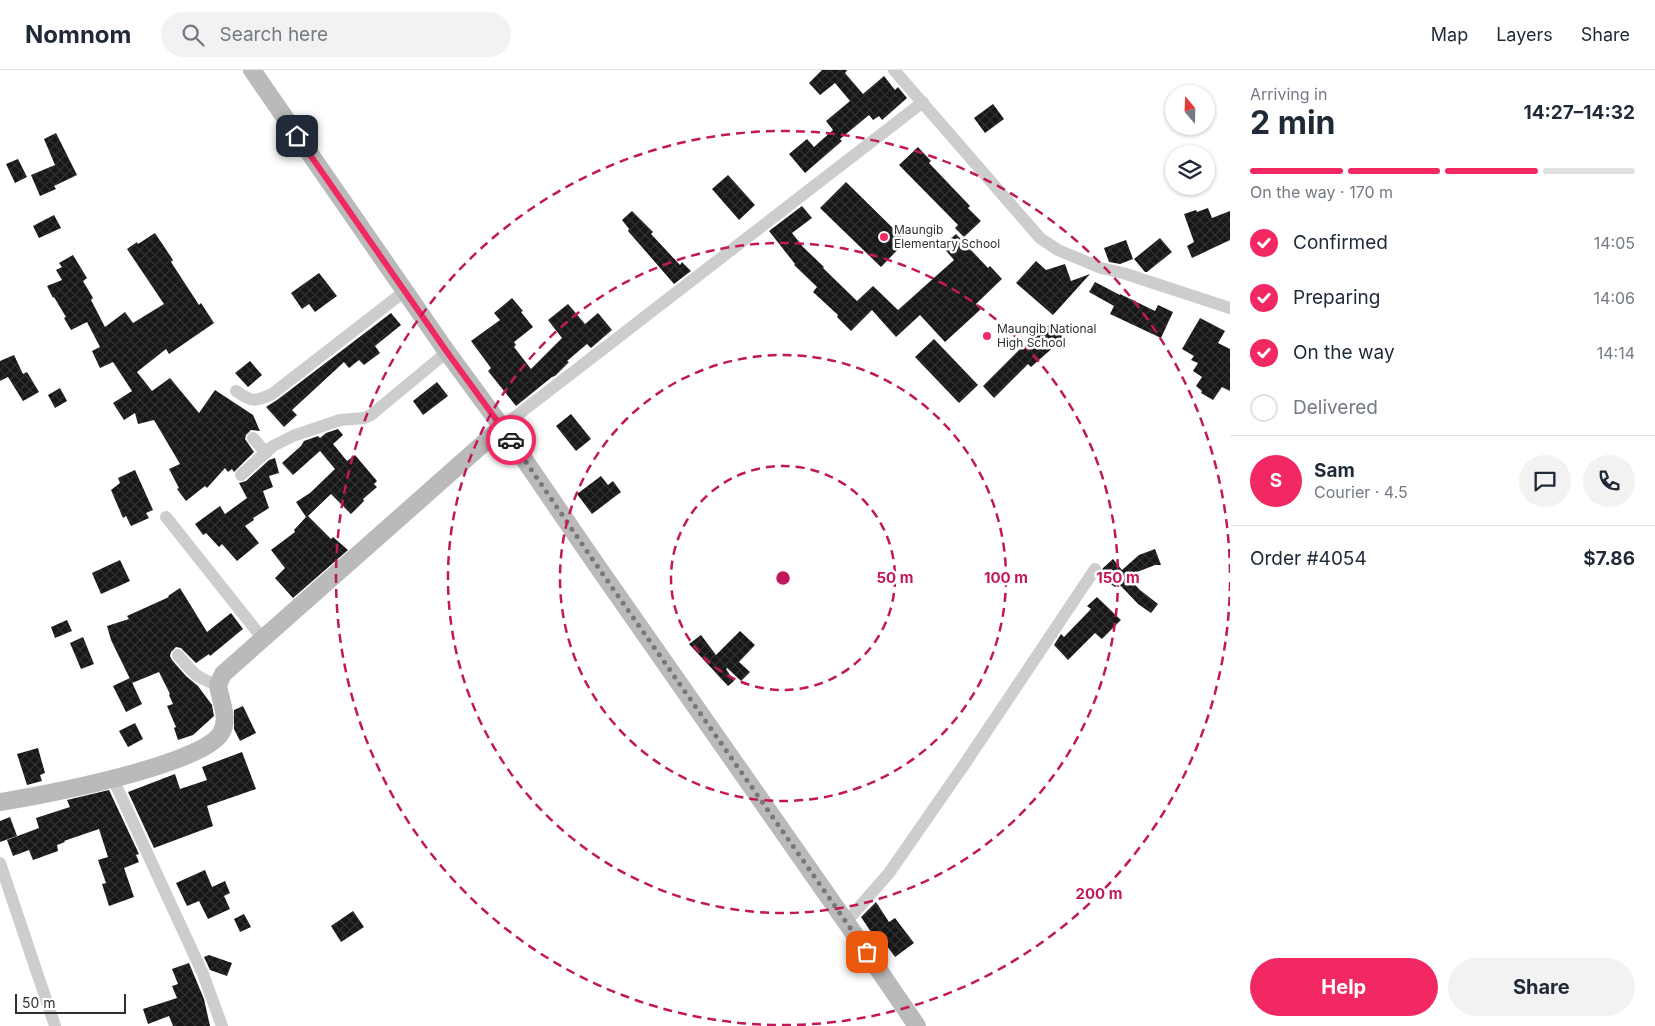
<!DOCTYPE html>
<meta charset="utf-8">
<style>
:root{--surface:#fff;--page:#f2f2f3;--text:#1f2937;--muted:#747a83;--line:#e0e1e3;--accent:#f12862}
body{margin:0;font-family:Inter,sans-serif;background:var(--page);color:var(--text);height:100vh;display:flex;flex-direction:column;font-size:19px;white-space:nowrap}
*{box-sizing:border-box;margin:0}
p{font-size:16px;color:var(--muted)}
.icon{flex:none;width:28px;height:28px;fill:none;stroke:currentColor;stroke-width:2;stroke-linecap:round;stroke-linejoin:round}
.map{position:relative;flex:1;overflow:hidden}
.sheet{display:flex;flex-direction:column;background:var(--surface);width:425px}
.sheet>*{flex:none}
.needle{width:32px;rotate:341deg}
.tools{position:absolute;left:1165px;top:15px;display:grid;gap:10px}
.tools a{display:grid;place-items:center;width:50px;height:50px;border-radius:50%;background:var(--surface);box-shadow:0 1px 4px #0004;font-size:25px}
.scale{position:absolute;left:15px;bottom:12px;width:111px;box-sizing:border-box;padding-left:5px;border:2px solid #303030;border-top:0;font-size:14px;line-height:18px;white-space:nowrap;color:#303030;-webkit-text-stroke:4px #fff;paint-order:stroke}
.pin{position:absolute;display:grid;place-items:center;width:42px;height:42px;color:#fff;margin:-21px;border-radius:10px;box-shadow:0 2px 8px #0006}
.courier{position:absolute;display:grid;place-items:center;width:50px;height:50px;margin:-25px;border:4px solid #f12862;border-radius:50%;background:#fff;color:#222;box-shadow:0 1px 6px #0007}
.overview em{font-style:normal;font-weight:700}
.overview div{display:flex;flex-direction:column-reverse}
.overview{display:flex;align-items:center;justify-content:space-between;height:85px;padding:0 20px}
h1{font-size:32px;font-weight:700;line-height:38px}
.bar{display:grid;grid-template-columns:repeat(4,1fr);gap:8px 5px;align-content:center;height:60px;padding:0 20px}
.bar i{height:6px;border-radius:4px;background:var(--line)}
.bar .current{background:var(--accent)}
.bar p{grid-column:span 4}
.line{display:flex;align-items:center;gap:12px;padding:0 20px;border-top:1px solid var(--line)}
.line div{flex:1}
.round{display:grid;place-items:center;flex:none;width:52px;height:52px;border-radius:26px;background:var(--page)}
ol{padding:0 20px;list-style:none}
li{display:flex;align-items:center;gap:15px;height:55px}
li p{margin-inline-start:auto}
li .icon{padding:5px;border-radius:50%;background:var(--accent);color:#fff;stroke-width:4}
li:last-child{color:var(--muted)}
li i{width:28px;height:28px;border:2px solid var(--line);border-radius:50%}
.action{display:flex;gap:10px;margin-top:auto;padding:10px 20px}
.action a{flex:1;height:58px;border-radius:30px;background:var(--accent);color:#fff;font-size:20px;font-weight:700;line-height:58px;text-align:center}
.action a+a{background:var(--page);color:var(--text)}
header{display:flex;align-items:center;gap:30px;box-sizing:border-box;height:70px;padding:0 25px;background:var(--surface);border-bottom:1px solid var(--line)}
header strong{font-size:24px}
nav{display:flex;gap:28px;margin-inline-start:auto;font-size:18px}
.search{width:350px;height:45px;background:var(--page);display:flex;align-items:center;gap:12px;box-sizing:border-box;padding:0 18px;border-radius:28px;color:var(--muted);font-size:19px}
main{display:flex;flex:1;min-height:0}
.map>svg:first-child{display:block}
</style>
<header>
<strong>Nomnom</strong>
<div class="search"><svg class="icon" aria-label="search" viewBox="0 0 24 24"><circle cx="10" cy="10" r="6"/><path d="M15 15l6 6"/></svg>Search here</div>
<nav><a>Map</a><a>Layers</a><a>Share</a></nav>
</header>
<main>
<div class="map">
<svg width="1230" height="956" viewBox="0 0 1230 956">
<defs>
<pattern id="building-cross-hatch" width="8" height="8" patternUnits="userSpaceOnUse" patternTransform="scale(1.25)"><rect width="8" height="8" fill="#171717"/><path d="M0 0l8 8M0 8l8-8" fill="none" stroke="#303030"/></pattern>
</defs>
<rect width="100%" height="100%" fill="#fff"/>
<g fill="url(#building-cross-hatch)">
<polygon points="822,0 847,0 845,3 863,24 884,6 895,20 898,17 907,28 882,50 879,46 873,50 869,45 840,69 842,71 805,103 789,84 807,69 814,77 833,60 826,51 850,31 835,13 820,25 809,13"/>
<polygon points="993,34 1004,49 985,63 974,48"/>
<polygon points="56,63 77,105 54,116 56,119 40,126 31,105 55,95 44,69"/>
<polygon points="918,77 931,91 929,93 970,136 968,138 981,151 964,167 955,158 958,155 899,95"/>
<polygon points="18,89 27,107 15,113 6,94"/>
<polygon points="728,105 755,135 739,150 712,119"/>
<polygon points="846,112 906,171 881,197 820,138"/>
<polygon points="802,136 812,148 792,163 803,177 824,197 823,198 857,231 873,216 898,240 954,190 942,176 956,164 988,198 990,196 1002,209 976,234 981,239 945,272 920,245 896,267 872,240 851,261 837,247 838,245 813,222 817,217 794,195 795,194 769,161"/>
<polygon points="1208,138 1212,148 1230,141 1230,170 1192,188 1187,176 1194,172 1184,144 1196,140 1197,142"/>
<polygon points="632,141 653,162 651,164 680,195 682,192 691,201 674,214 628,161 629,159 622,150"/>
<polygon points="54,145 61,158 39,168 33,156"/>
<polygon points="155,163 173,190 171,192 199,235 201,233 214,253 169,284 166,279 137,302 152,321 170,308 199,343 215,320 253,345 260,361 251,360 246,365 245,369 254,382 234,402 232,399 228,402 225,398 207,418 205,416 186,431 177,419 179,418 169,399 180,394 154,350 138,354 135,343 124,350 113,333 132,321 113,292 100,298 92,281 100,277 87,252 71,260 64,248 66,247 54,227 53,228 47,216 62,210 56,200 62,197 59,193 73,185 87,208 83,211 93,228 91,230 105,257 125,242 133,253 164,234 127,179 137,172 138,174"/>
<polygon points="1160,168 1172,182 1147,202 1145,202 1134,189"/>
<polygon points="1126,170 1133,189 1120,194 1109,192 1104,178"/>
<polygon points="1036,191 1046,200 1065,194 1071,211 1090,204 1053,245 1016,213"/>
<polygon points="319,203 337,226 315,242 309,234 302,239 291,223"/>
<polygon points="1095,212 1120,225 1120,224 1155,241 1158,235 1173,242 1161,268 1110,244 1114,236 1089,222"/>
<polygon points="512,228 523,241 521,242 533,257 514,272 516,275 514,277 531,299 562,268 548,250 568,234 585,254 598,243 612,260 591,278 587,274 567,291 569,292 555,306 552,307 516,336 488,301 491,298 471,271 500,250 494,243"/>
<polygon points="391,243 401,255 375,276 380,283 364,295 359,290 349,298 344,292 292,340 297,345 284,357 266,337 277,330"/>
<polygon points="1200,248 1225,261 1218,273 1230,279 1230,321 1222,317 1213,330 1201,323 1202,321 1196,316 1202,307 1193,301 1198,293 1191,290 1194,286 1182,279"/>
<polygon points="1051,253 1064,268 1031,297 1028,294 994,328 983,316 1020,279"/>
<polygon points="934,269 978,315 959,333 915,287"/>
<polygon points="14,285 23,304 27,302 39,322 23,331 8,307 0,311 0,291"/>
<polygon points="250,291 262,305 248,317 235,303"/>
<polygon points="437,312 448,326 423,345 413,331"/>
<polygon points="60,318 67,331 55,338 48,325"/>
<polygon points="571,344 591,369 576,381 556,356"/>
<polygon points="338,359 343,365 333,374 347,391 355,385 377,411 374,414 377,417 363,429 364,431 351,444 331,424 308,446 331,469 333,467 348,480 293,528 275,508 285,498 271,480 295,462 294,460 306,447 296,432 310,423 335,399 320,381 293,405 282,393 301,376 304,371 318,366 320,368 326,363"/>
<polygon points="275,388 279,403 269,406 273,417 263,421 269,438 253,448 254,450 245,456 259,473 237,491 222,474 219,477 206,463 203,465 195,454 220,436 225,444 247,428 239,413 246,411 269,390"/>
<polygon points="135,400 153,440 146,443 149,448 131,456 126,446 123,448 111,420 120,413 118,408"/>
<polygon points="601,406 608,415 613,411 621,422 592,444 577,424"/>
<polygon points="1155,479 1161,495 1155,495 1127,506 1140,520 1158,534 1151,543 1138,534 1119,514 1115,517 1100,506 1103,498 1113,489 1122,500 1139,485"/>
<polygon points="120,490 130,511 101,524 92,503"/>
<polygon points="180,518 207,562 231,543 243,559 210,586 209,584 196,593 181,578 176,577 171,582 170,586 172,590 186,606 198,616 212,635 214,646 193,665 178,670 174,658 176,657 167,636 173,634 169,625 170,624 159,602 132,613 111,570 107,556 129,549 127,546 169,527 168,526"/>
<polygon points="1097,527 1121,550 1102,569 1095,563 1068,590 1054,575 1061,564 1064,567 1091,539 1087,536"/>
<polygon points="67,550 72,561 55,568 51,557"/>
<polygon points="740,561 755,575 739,592 750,602 741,611 727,598 726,599 734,611 728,616 689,574 701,565 716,585"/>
<polygon points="83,567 94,594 81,599 70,573"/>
<polygon points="130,608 142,634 126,642 113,616"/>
<polygon points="243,636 256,663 240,671 234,659 234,640"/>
<polygon points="135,653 143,669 128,677 119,661"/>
<polygon points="38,678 45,703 40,705 42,711 27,715 17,684"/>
<polygon points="242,682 256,719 207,736 213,756 154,778 128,722 175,704 180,719 207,710 202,697"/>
<polygon points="109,720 139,784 136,785 139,792 124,798 134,827 109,836 102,814 106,813 98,790 108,787 99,759 64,771 65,772 57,775 58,781 33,790 29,780 13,786 7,770 39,758 36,748 70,737 67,730"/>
<polygon points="10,747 17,766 0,772 0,751"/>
<polygon points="205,800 212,817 225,811 230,823 224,826 230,839 208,849 199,831 187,836 176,813"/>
<polygon points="876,832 889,852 895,848 914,873 895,887 881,868 877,871 861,847"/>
<polygon points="353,841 364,857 341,872 331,856"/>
<polygon points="244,844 251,857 240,862 234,849"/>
<polygon points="209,885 232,893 227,906 210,900 204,887"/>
<polygon points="189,893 204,929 210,956 173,956 169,946 148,954 143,939 177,928 172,916 178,914 172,899"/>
</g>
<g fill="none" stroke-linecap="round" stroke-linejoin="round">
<g stroke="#cdcdcd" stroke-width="12">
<polyline points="894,0 1040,168 1058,180 1101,198 1123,203 1230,238"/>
<path d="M236,321c16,11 19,11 36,3l133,-103"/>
<polyline points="502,357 923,32"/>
<polyline points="253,368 266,383"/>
<polyline points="241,405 273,376 293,366 340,350 364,348 371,345 447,282"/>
<polyline points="166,447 263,569"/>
<path d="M178,585c14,17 18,23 40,30"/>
<polyline points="113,709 203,904 222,956"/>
<polyline points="0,793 55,956"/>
<polyline points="846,852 889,803 966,692 1095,499"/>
</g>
<g stroke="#bababa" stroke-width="18">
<polyline points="252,0 447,282 502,357 593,490 846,852 917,956"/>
<path d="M0,732c40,-6 203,-37 221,-69 9,-14 -1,-33 -3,-48l5,-11 279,-247"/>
</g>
</g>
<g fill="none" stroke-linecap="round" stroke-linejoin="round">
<polyline stroke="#787878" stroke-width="5" stroke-dasharray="0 9" points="511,370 593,490 867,882"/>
<polyline stroke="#f12862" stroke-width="6" points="297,66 447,282 511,370"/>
</g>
<g fill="none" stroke="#c2185b" stroke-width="2.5" stroke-dasharray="9 6">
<circle cx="783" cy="508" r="112"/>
<circle cx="783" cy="508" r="223"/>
<circle cx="783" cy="508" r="335"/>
<path d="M1230 512A447 447 0 1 1 1230 504"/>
</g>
<g fill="#f12862" stroke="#fff" stroke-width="2">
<circle cx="884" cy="167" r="5"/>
<circle cx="987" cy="266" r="5"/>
</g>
<g text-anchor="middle" stroke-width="5" stroke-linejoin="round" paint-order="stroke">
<g font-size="12" fill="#303030" stroke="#fff" text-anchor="start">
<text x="894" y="164">Maungib<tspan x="894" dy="14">Elementary School</tspan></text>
<text x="997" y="263">Maungib National<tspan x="997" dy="14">High School</tspan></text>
</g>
</g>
<circle cx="783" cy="508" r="8" fill="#c2185b" stroke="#fff" stroke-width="2.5"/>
<g font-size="15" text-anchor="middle" font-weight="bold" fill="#c2185b" stroke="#fff" stroke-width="5" stroke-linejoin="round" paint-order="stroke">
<text x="895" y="513">50 m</text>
<text x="1006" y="513">100 m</text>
<text x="1118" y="513">150 m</text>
<text x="1099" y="829">200 m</text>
</g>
</svg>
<div class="tools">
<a><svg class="needle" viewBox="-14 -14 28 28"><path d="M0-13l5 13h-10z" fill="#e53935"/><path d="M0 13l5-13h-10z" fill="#747a83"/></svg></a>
<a><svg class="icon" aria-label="layers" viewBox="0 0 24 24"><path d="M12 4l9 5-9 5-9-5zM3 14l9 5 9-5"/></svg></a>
</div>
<div class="scale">50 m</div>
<div class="pin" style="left:867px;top:882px;background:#ea580c"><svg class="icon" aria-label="bag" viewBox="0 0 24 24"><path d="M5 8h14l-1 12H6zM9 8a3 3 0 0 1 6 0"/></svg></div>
<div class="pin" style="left:297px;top:66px;background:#1f2937"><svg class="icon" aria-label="home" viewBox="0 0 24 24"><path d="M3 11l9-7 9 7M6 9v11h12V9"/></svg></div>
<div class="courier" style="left:511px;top:370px"><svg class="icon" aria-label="car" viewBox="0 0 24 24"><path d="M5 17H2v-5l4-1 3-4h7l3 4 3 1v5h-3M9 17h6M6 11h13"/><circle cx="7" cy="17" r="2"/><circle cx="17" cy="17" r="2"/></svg></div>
</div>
<section class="sheet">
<div class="overview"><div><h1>2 min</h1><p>Arriving in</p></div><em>14:27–14:32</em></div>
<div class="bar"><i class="current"></i><i class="current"></i><i class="current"></i><i></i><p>On the way · 170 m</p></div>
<ol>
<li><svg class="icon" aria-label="check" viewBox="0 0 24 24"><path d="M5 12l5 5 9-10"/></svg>Confirmed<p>14:05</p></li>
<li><svg class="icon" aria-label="check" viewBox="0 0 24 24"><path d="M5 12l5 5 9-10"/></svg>Preparing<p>14:06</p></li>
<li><svg class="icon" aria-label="check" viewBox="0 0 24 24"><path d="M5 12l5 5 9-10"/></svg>On the way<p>14:14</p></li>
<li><i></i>Delivered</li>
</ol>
<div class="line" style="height:90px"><b class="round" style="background:var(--accent);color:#fff">S</b><div><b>Sam</b><p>Courier · 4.5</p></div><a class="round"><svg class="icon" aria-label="chat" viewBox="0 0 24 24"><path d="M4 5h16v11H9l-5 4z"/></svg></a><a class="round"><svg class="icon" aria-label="phone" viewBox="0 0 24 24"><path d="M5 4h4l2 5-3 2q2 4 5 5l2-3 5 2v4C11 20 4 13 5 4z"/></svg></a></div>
<div class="line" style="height:65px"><div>Order #4054</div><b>$7.86</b></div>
<div class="action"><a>Help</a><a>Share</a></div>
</section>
</main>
